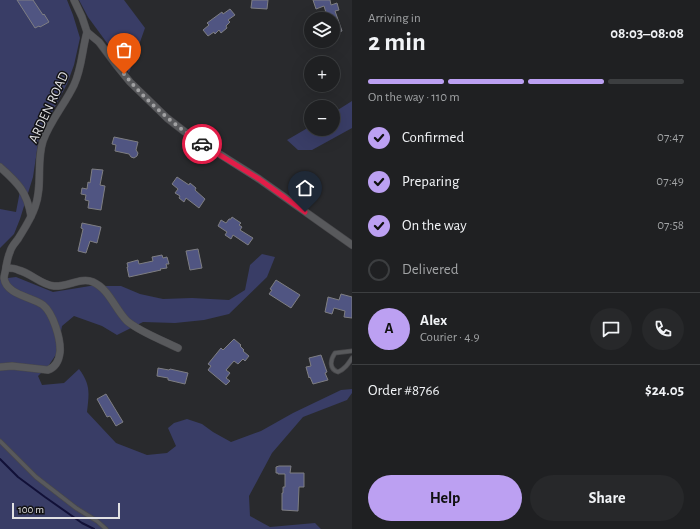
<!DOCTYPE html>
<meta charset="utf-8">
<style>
:root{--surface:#1f2022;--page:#27282a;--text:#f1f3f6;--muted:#a1a3a5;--line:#3c3e40;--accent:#bca0f2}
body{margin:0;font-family:"Alegreya Sans",sans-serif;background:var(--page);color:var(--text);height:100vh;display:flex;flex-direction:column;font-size:15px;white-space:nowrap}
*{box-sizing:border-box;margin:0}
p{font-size:13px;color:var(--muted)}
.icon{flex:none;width:22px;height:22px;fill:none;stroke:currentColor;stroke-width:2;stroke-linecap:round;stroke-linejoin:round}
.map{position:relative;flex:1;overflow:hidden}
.sheet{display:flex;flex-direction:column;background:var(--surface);width:348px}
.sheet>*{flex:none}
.tools{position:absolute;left:304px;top:12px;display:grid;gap:8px}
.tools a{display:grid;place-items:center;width:36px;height:36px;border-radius:50%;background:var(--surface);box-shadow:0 4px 16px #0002,0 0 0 1px var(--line);font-size:20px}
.scale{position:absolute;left:12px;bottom:10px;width:108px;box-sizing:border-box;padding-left:4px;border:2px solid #e1e1e3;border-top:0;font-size:11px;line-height:14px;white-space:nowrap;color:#e1e1e3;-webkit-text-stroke:3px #121214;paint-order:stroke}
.pin{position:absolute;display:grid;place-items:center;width:34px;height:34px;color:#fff;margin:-41px -17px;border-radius:50% 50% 50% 0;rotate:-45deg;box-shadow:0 0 4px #0007}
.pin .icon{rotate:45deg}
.courier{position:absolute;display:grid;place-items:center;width:40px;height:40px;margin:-20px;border:3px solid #e11d48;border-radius:50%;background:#fff;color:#222;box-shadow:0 1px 5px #0007}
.headline em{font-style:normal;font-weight:700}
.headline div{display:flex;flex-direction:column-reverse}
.headline{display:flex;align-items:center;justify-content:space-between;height:68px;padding:0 16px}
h1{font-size:26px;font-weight:700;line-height:30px}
.bar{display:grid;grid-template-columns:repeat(4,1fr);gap:6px 4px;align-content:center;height:48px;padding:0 16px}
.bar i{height:5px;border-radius:3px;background:var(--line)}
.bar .selected{background:var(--accent)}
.bar p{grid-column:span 4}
.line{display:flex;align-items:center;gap:10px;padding:0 16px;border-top:1px solid var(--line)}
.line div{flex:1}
.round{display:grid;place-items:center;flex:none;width:42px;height:42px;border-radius:21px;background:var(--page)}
ol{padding:0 16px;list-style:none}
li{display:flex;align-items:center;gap:12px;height:44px}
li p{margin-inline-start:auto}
li .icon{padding:4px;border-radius:50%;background:var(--accent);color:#111;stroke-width:4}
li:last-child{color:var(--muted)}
li i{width:22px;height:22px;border:2px solid var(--line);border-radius:50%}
.action{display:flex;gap:8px;margin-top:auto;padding:8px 16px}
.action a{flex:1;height:46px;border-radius:24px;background:var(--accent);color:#111;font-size:16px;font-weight:700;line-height:46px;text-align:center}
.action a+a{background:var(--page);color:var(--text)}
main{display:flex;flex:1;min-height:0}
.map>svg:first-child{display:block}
</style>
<main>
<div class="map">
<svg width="352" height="529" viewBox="0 0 352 529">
<rect width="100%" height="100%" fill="#292a2d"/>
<g fill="#393d66">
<polygon points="0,0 67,0 73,15 80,38 74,65 67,84 39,137 33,177 20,219 14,234 0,248 0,209 16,212 20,191 0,171"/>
<polygon points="79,0 124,0 145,28 129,73 88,17"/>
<polygon points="352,101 352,128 312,150 298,150 287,140 311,126 311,129 333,129 333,113"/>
<path d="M262,254l13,3 -8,20 -38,37 -25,6 -29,3 -32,-1 -26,13 -15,-9 -28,-10 -12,10 -5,27 -8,12 -11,11 4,9 22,-2 15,-14c12,16 10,24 8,43l29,31 31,12 20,-2 9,-7 -8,-18 6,-5 13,-4 15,5 11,8 18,10 30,-11 32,-18 48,-23 11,-1v4l-5,7 -44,17 -31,36 -23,43 1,20 20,11 45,-4 6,6h-321v-250l16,-2 37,15 37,-6h31l19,8 23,5 29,-1 37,2 16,-10 5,-25z"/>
</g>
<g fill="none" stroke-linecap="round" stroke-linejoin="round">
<polyline stroke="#111037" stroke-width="2" points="0,459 18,477 45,497 82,523 94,529"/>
</g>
<g fill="#505582" stroke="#7e7e82">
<polygon points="17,0 33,0 43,15 44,14 49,22 40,27 39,26 35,28"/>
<polygon points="252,0 268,0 267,9 251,8"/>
<polygon points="313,0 330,0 331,5 337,3 339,10 335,11 342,31 333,34 333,19 328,19 324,6 316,9"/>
<polygon points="230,9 235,15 228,20 230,22 226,26 227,28 221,33 219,30 215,34 214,32 208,36 203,30 209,25 207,23 222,12 223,14"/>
<polygon points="114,137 138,142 136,150 138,153 137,156 134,158 131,157 129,154 115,151 116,145 112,144"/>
<polygon points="92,169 103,170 100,185 105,186 101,210 88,208 89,201 85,200 86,195 81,194 82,188 87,189 88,182 90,183"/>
<polygon points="177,177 189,185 190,183 196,188 195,190 205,199 199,208 186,198 184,202 179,198 180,196 175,193 178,189 172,184"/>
<polygon points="232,217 241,223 239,225 242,227 240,230 253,238 248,245 233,235 231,239 225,235 227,232 218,226 221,220 226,223 229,219 231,219"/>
<polygon points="82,223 101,227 97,243 90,241 86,253 78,251 83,229 81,228"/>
<polygon points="198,249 202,268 190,270 186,251"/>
<polygon points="162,255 163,258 167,257 169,264 166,264 167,268 160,269 161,270 129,277 127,267 128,267 127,263 138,260 139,264 153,261 152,257"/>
<polygon points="276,280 300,295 291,308 269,294 272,290 270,289"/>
<polygon points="341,294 352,297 352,318 344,317 345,311 334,308 332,314 325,312 328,297 339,300"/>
<polygon points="234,339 241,345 240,346 244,350 243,351 249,356 245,361 243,359 238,364 234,361 226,370 230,373 226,378 230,381 226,385 208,370 211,366 208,364 221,348 223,350"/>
<polygon points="321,355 327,372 325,373 328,380 313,384 310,377 309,378 306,367 311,366 309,358"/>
<polygon points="158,368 169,370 170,369 188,373 185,384 168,380 168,378 157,376"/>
<polygon points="106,394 123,422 116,426 110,416 107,417 97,399"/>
<polygon points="279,466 291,466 290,473 304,473 304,487 299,487 298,511 282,510 282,493 283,493 283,487 285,487 285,474 278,474 278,473 276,473 276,467"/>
</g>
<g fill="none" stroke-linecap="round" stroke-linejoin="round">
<defs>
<g id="lane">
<path d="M352,351l-17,2c-5,7 -6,16 3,19 7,-3 10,-8 14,-14"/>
<polyline points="0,441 36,477 76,508 97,521 106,529"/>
</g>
<g id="street">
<polyline points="74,0 82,17 87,32 99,42 117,66 130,82 167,118 185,132 202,143 259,179 352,245"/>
<path d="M0,167c18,16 27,25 31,49"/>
<path d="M6,268c4,0 9,0 12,2 13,3 23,15 36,16 13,1 27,-9 39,-4 16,7 22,27 34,39 13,11 35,19 51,27"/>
<path d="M0,367l12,-1 36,4c8,-3 11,-9 12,-18 1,-13 -7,-39 -17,-47 -10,-8 -37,-10 -39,-27 0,-3 2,-8 2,-11 1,-5 2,-11 4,-15 1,-5 5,-9 8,-13 6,-10 13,-20 17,-32 8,-21 1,-45 8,-66 7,-20 22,-37 31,-56 8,-17 8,-35 13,-53"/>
</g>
</defs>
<use href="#lane" stroke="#48484b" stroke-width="5"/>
<use href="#street" stroke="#48484b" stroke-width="8"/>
<use href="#lane" stroke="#58595c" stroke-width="3.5"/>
<use href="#street" stroke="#58595c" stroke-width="7"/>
</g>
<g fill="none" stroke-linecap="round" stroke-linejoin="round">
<path stroke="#a1a1a3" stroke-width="4" stroke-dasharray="0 7.2" d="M124,74c22,27 49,50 78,70"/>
<polyline stroke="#e11d48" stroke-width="5" points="202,144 259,179 305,212"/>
</g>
<g text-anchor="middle" stroke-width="3" stroke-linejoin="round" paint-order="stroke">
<g font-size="14" fill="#e1e1e3" stroke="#121214">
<text transform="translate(48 107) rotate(-65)" y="5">ARDEN ROAD</text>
</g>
</g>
</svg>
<div class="tools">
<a><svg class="icon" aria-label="layers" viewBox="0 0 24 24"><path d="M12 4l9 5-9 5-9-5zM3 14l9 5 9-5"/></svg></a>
<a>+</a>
<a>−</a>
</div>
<div class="scale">100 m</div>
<div class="pin" style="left:124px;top:74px;background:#ea580c"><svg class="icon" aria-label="bag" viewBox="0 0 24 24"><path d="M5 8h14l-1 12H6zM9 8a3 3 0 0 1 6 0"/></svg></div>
<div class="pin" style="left:305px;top:212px;background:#1f2937"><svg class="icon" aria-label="home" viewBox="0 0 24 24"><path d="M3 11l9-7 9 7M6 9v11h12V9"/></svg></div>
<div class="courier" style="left:202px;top:144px"><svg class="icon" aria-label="car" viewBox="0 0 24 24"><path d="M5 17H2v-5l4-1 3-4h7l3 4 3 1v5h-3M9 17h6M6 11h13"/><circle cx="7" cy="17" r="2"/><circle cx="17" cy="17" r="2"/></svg></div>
</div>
<section class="sheet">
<div class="headline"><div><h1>2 min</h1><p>Arriving in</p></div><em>08:03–08:08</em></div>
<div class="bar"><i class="selected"></i><i class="selected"></i><i class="selected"></i><i></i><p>On the way · 110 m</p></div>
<ol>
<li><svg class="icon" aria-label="check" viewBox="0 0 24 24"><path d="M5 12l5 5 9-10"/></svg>Confirmed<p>07:47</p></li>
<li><svg class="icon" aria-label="check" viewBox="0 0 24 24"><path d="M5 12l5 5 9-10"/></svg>Preparing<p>07:49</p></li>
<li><svg class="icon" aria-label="check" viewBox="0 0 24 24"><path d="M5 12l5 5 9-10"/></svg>On the way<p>07:58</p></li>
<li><i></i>Delivered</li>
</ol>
<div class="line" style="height:72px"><b class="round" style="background:var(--accent);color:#111">A</b><div><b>Alex</b><p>Courier · 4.9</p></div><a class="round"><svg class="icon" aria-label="chat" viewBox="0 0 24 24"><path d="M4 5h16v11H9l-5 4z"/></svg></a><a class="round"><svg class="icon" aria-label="phone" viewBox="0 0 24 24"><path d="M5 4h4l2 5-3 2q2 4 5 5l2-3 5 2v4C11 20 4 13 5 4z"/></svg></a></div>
<div class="line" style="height:52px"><div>Order #8766</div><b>$24.05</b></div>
<div class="action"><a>Help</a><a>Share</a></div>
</section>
</main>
